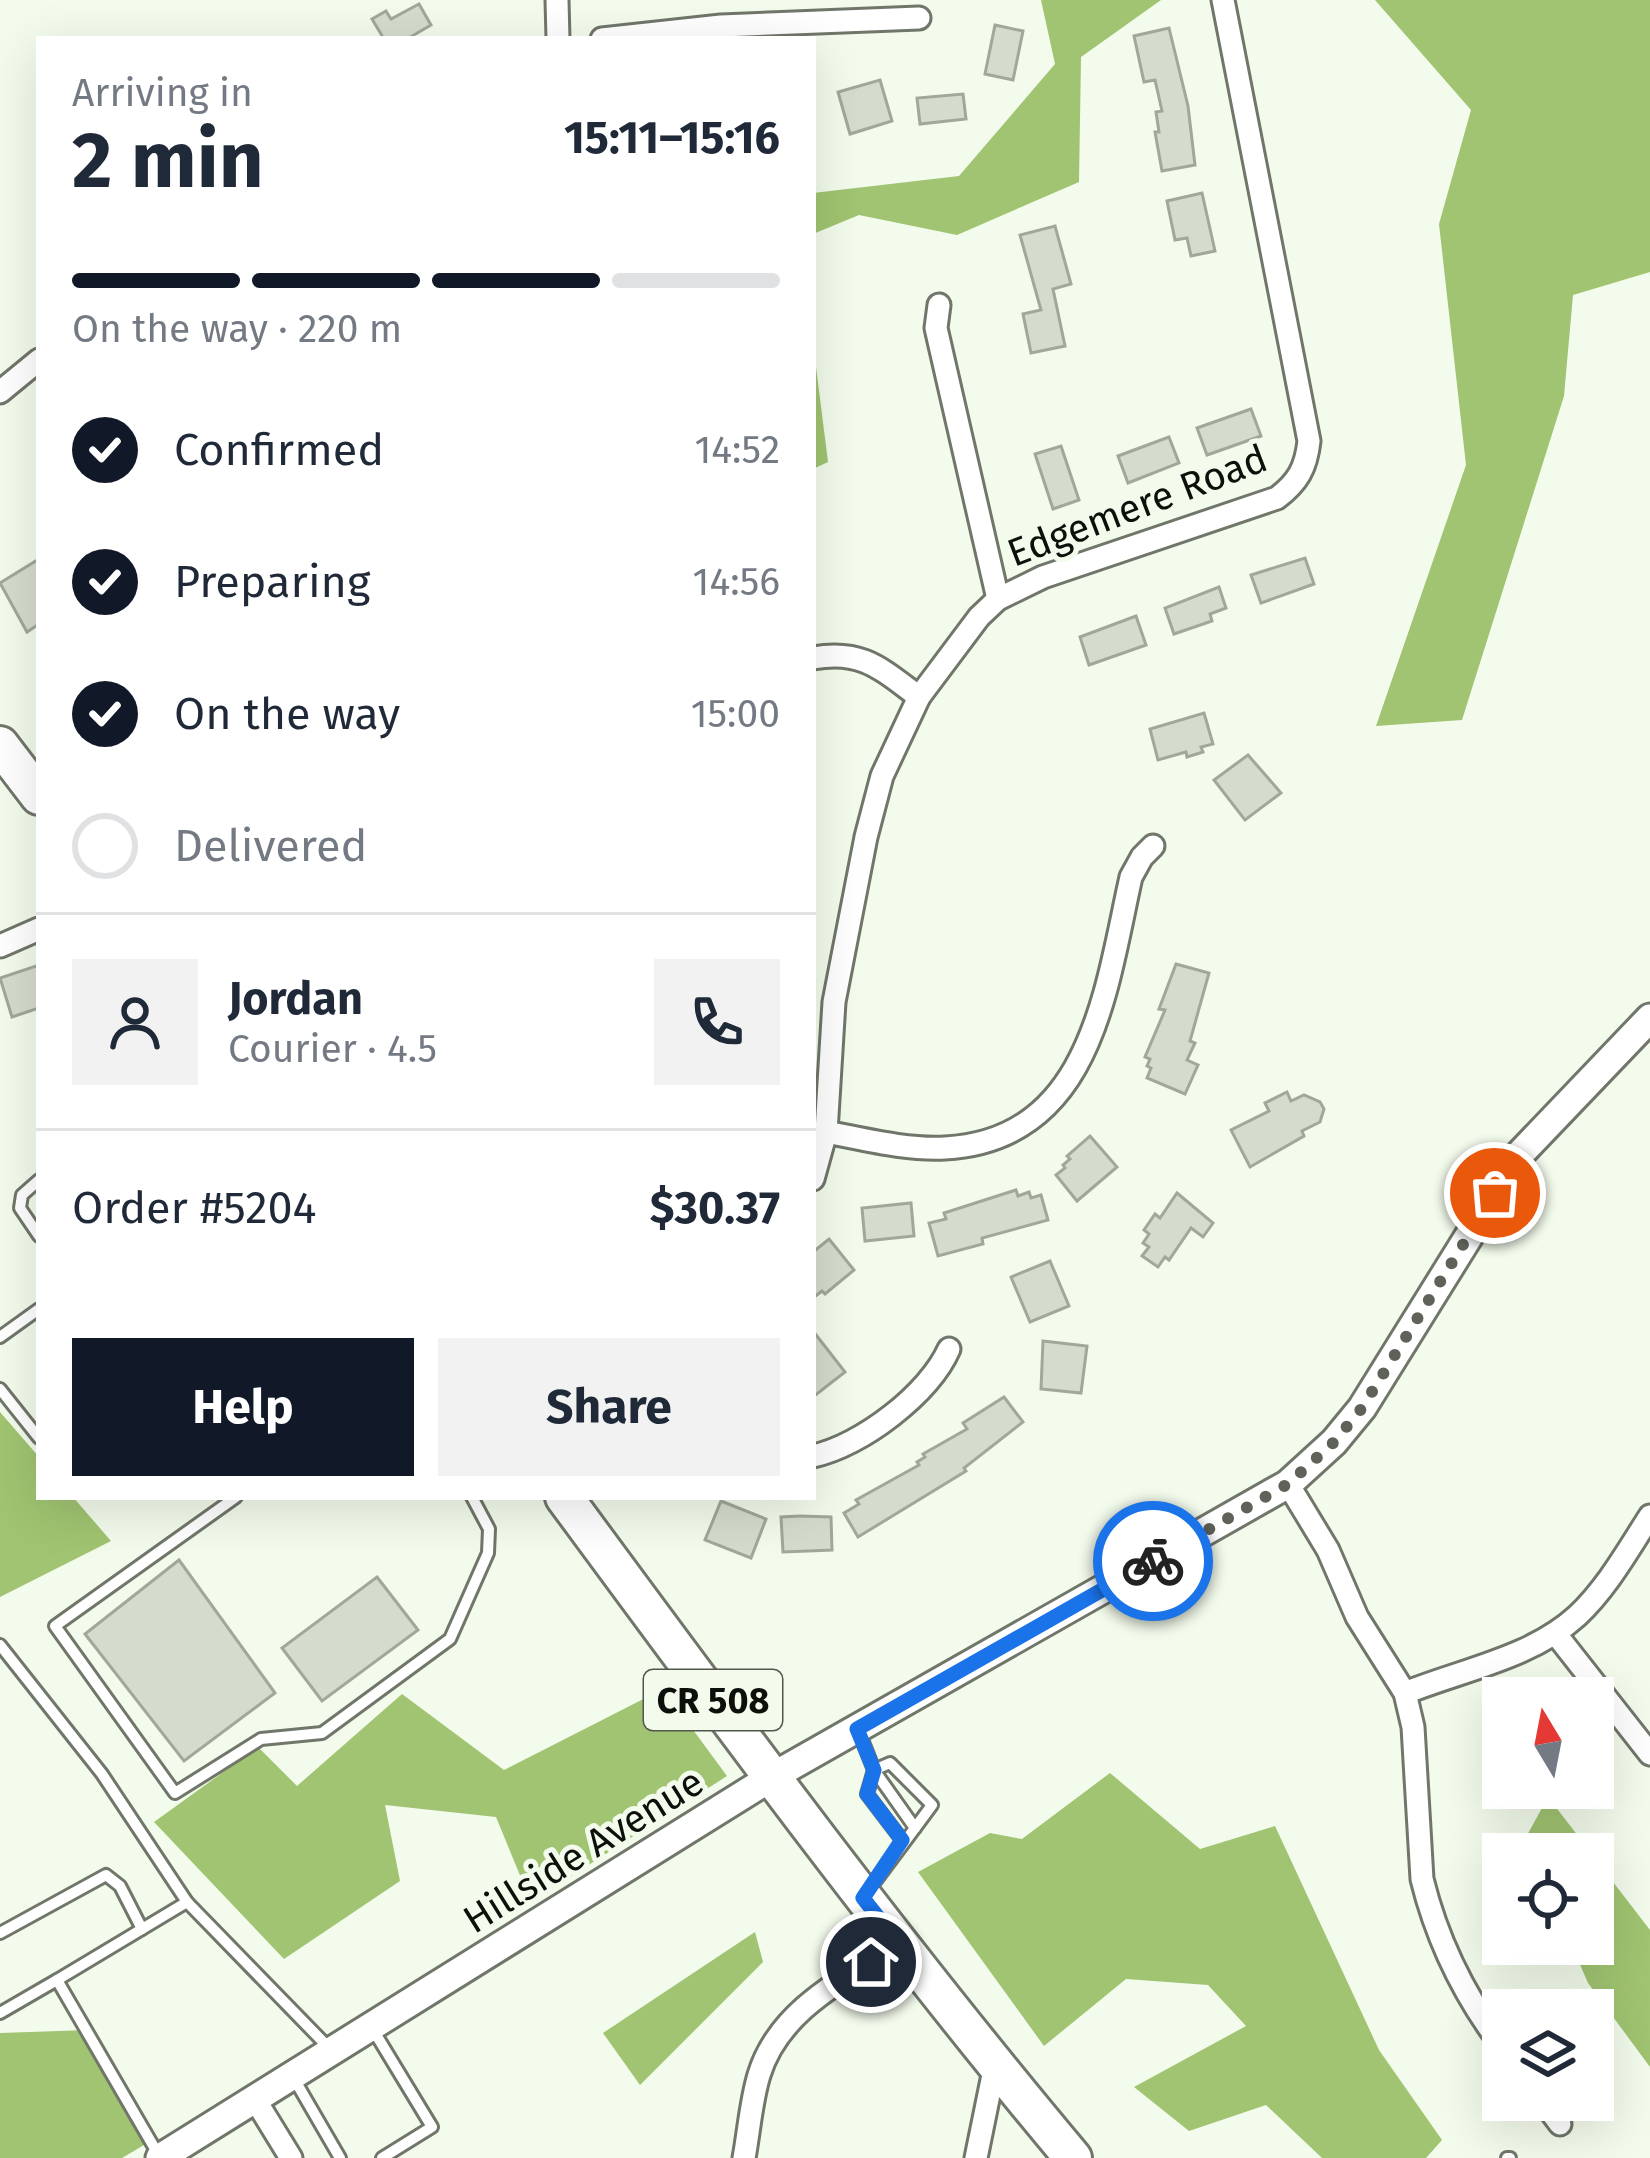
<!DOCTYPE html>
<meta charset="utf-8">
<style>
:root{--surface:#fff;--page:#f2f2f3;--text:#1f2937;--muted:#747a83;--line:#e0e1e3;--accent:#111827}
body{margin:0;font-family:"Fira Sans",sans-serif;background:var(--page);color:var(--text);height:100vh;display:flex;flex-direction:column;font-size:45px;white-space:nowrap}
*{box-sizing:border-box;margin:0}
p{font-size:39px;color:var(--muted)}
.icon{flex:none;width:66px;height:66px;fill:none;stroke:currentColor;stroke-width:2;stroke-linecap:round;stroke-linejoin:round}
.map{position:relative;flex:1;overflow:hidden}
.details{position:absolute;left:36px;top:36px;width:780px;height:1464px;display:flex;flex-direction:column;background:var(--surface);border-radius:0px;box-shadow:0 12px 48px #0002}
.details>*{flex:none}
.needle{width:78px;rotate:350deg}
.tools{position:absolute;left:1482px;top:1677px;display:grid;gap:24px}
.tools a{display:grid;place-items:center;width:132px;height:132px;border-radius:0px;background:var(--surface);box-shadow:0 12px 48px #0002;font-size:60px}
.pin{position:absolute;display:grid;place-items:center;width:102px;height:102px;color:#fff;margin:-51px;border:6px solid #fff;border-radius:50%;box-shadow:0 3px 12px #0007}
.courier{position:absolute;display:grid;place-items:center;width:120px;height:120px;margin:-60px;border:9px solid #1a73e8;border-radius:50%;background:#fff;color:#222;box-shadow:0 3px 15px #0007}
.summary em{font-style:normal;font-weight:700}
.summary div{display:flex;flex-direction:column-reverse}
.summary{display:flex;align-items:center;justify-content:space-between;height:204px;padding:0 36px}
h1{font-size:78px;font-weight:700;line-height:90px}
.bar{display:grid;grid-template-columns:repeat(4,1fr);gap:18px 12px;align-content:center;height:144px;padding:0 36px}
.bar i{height:15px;border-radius:9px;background:var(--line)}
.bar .current{background:var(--accent)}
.bar p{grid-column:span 4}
.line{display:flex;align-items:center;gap:30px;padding:0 36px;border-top:3px solid var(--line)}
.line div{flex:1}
.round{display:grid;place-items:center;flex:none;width:126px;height:126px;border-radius:0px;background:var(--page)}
ol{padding:0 36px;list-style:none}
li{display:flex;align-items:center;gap:36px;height:132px}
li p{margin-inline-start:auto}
li .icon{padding:12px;border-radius:50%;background:var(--accent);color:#fff;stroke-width:4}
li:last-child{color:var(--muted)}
li i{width:66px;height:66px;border:6px solid var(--line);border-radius:50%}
.action{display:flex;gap:24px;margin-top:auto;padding:24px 36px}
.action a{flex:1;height:138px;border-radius:0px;background:var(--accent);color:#fff;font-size:48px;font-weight:700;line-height:138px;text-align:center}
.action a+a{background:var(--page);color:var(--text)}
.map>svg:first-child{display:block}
</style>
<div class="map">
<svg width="1650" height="2158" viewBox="0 0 1650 2158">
<rect width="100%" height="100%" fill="#f3fbec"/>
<g fill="#a0c471">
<polygon points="1041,0 1161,0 1081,57 1079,182 957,235 859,215 813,234 813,193 959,176 1055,64"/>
<polygon points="1375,0 1650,0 1650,272 1573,295 1564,396 1462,720 1376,726 1466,465 1439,224 1471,110"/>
<polygon points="813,343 828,462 813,469"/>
<polygon points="0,1412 39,1457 39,1497 73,1497 111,1541 0,1597"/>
<polygon points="663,1689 727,1776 531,1902 496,1817 385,1805 400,1881 284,1959 154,1822 258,1747 297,1786 402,1694 504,1770"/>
<polygon points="1110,1773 1200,1849 1275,1826 1379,2050 1442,2140 1426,2158 1322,2158 1266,2105 1189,2131 1134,2087 1246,2026 1208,1985 1126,1979 1044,2046 918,1872 990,1833 1022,1839"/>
<polygon points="1548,1797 1592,1854 1531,1854 1525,1839"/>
<polygon points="1593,1856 1650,1930 1650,2067 1588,1983 1571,1944 1593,1944"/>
<polygon points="755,1932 763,1962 640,2085 603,2033"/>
<polygon points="88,2030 149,2142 122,2158 0,2158 0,2033"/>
</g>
<g fill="#d5dccd" stroke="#a1a89a" stroke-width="3">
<polygon points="419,4 431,25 407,39 384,39 372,19 386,11 391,19"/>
<polygon points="995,25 1023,31 1013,80 985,74"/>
<polygon points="1169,28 1188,106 1195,165 1162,171 1155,132 1159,132 1156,112 1162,111 1155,80 1144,82 1134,36"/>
<polygon points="880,80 892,121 850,134 838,92"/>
<polygon points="963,94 966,119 920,124 917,98"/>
<polygon points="1202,193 1215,251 1191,256 1187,238 1175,240 1167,201"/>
<polygon points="1055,226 1071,284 1053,289 1065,346 1031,353 1023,314 1041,310 1020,235"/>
<polygon points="1251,409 1261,436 1207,455 1197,428"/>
<polygon points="1169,437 1179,463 1128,483 1118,456"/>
<polygon points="1061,446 1079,500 1053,509 1035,454"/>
<polygon points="1305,558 1314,584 1261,603 1251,575"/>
<polygon points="39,559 39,624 27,632 0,583"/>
<polygon points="1219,587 1226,608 1210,614 1212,621 1174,634 1165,608"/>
<polygon points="1136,616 1146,645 1089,665 1080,637"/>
<polygon points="1204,713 1213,744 1201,747 1203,752 1187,757 1186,752 1158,760 1150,729"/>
<polygon points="1248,755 1281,793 1245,820 1214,780"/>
<polygon points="1176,964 1209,973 1190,1041 1195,1043 1187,1060 1198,1065 1185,1094 1147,1078 1151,1068 1147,1066 1150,1059 1145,1057 1165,1010 1159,1009"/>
<polygon points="39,965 39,1008 12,1017 0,978"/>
<polygon points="1287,1092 1291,1101 1304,1095 1320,1102 1324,1109 1320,1122 1302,1131 1304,1136 1250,1167 1231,1130 1269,1111 1265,1103"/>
<polygon points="1090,1136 1117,1167 1077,1201 1056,1175 1065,1168 1063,1165 1070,1159 1067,1156"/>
<polygon points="1016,1190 1018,1196 1029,1192 1031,1198 1041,1195 1048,1220 982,1238 983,1244 938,1256 929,1223 946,1219 944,1213"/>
<polygon points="1177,1193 1213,1223 1203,1237 1191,1228 1169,1260 1165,1257 1158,1267 1142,1256 1149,1247 1143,1243 1149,1234 1144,1230 1155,1214 1160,1218"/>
<polygon points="911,1203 914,1236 865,1241 862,1208"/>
<polygon points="829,1239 854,1270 825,1294 822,1291 813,1298 813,1252"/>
<polygon points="1050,1261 1069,1306 1030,1322 1011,1277"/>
<polygon points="813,1331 845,1372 813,1397"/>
<polygon points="1043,1341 1087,1346 1081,1393 1041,1389"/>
<polygon points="1004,1397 1023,1422 964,1468 966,1471 858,1537 844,1513 859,1504 856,1500 919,1465 917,1462 925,1457 923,1454 967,1429 963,1423"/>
<polygon points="721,1501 766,1519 751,1558 705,1540"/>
<polygon points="800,1516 831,1517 832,1550 783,1552 781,1517"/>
<polygon points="179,1560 275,1693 184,1761 85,1634"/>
<polygon points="377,1577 418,1630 322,1701 282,1648"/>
</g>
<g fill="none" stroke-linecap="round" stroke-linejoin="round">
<defs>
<g id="service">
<polyline points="39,1180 22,1195 20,1208 39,1236"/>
<polyline points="0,1337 39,1309"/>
<polyline points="0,1389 39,1438"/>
<polyline points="236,1497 55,1626 175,1793 261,1739 322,1733 450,1639 488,1553 489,1529 472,1497"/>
<polyline points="0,1645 102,1774 187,1902 331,2050"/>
<polyline points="859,1732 874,1770 915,1828 868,1891"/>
<polyline points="902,1840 867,1794 874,1770 890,1763 932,1805 915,1828"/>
<polyline points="0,1933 106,1875 120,1886 142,1929"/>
<polyline points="57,1980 187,1902"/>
<polyline points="0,2013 57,1980 158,2154"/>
<polyline points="372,2028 432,2127 382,2158"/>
<polyline points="293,2077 340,2158"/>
<polyline points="1507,2158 1510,2158"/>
</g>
<g id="minor">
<polyline points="557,0 558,39"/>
<polyline points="602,39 721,26 919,18"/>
<polyline points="939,305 936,328 998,599"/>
<polyline points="0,392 39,360"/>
<path d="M813,658c49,-9 68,11 106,39"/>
<polyline points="0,946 39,929"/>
<path d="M826,1132c38,7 79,18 119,16 147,-8 161,-160 186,-271l11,-20 11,-11"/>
<path d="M813,1179l13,-47 8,-130 32,-165 16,-61 37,-79 60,-80 19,-18 45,-22 234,-79c21,-16 29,-30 32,-57l-86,-441"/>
<path d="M813,1456c48,-10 116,-62 136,-107"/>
<path d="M1288,1484l40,66 29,67 48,76 8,34 9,152c15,61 43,118 81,168"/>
<polyline points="1555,1633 1650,1754"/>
<path d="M1405,1693c57,-23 126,-35 172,-77 30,-28 51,-66 73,-100"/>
<polyline points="1542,2100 1560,2124"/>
<polyline points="256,2101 291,2158"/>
<path d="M744,2158c5,-27 7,-57 15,-83 20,-66 86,-96 140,-131"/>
<polyline points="976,2158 995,2065"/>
</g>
<polyline id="tertiary" points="160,2158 770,1778 1288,1484 1334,1442 1362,1408 1520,1154 1650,1018"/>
<g id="primary">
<polyline points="0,745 39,796"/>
<path d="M564,1497c165,224 330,448 509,661"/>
</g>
</defs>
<use href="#service" stroke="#707669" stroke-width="16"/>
<use href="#minor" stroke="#707669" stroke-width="27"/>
<use href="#tertiary" stroke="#707669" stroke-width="33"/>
<use href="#primary" stroke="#707669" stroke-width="42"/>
<use href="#service" stroke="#fff" stroke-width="10"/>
<use href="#minor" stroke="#fff" stroke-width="21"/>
<use href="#tertiary" stroke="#fff" stroke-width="27"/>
<use href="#primary" stroke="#fff" stroke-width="36"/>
</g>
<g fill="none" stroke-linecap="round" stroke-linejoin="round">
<polyline stroke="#5e6259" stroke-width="12" stroke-dasharray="0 21.6" points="1153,1561 1288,1484 1334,1442 1362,1408 1495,1193"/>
<polyline stroke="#1a73e8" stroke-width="15" points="871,1962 899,1944 863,1898 902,1840 867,1794 874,1770 857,1729 1153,1561"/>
</g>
<g text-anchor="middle" stroke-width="10" stroke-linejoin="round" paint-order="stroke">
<rect fill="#f3fbec" stroke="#52564e" stroke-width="3" x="644" y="1670" width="138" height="60" rx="9"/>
<g font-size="36" font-weight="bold" fill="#0d0f0a">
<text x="713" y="1713">CR 508</text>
</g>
<g font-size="39" fill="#0d0f0a" stroke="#f3fbec">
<text transform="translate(1137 505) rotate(-21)" y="14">Edgemere Road</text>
<text transform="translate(583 1850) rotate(-32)" y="14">Hillside Avenue</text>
</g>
</g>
</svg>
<div class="tools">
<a><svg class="needle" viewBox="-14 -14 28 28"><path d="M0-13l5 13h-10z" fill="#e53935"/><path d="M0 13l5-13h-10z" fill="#747a83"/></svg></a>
<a><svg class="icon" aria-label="locate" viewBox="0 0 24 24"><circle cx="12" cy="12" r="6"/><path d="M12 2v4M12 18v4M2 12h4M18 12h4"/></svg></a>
<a><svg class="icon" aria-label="layers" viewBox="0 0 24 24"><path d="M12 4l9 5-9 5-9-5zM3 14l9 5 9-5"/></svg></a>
</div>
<div class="pin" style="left:1495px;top:1193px;background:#ea580c"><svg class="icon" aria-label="bag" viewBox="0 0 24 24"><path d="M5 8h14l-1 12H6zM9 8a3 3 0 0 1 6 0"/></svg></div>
<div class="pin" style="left:871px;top:1962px;background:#1f2937"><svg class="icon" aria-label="home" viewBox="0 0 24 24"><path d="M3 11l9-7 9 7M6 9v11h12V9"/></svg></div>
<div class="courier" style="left:1153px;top:1561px"><svg class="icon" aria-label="bike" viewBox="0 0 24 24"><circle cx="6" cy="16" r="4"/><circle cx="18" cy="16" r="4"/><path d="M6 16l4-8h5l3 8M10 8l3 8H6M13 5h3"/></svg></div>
<section class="details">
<div class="summary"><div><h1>2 min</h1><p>Arriving in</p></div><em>15:11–15:16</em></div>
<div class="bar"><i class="current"></i><i class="current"></i><i class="current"></i><i></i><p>On the way · 220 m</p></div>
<ol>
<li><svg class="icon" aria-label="check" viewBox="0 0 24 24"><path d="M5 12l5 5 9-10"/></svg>Confirmed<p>14:52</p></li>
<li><svg class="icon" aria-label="check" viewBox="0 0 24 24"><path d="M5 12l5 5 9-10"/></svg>Preparing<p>14:56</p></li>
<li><svg class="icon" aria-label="check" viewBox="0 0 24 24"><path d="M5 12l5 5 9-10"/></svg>On the way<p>15:00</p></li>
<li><i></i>Delivered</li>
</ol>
<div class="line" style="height:216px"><a class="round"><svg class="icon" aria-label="person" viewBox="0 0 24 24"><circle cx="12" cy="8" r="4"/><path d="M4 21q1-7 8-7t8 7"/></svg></a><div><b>Jordan</b><p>Courier · 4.5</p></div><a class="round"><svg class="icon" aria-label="phone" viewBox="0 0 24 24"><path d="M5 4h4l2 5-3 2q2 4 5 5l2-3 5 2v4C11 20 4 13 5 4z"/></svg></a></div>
<div class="line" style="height:156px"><div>Order #5204</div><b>$30.37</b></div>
<div class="action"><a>Help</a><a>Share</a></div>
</section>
</div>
